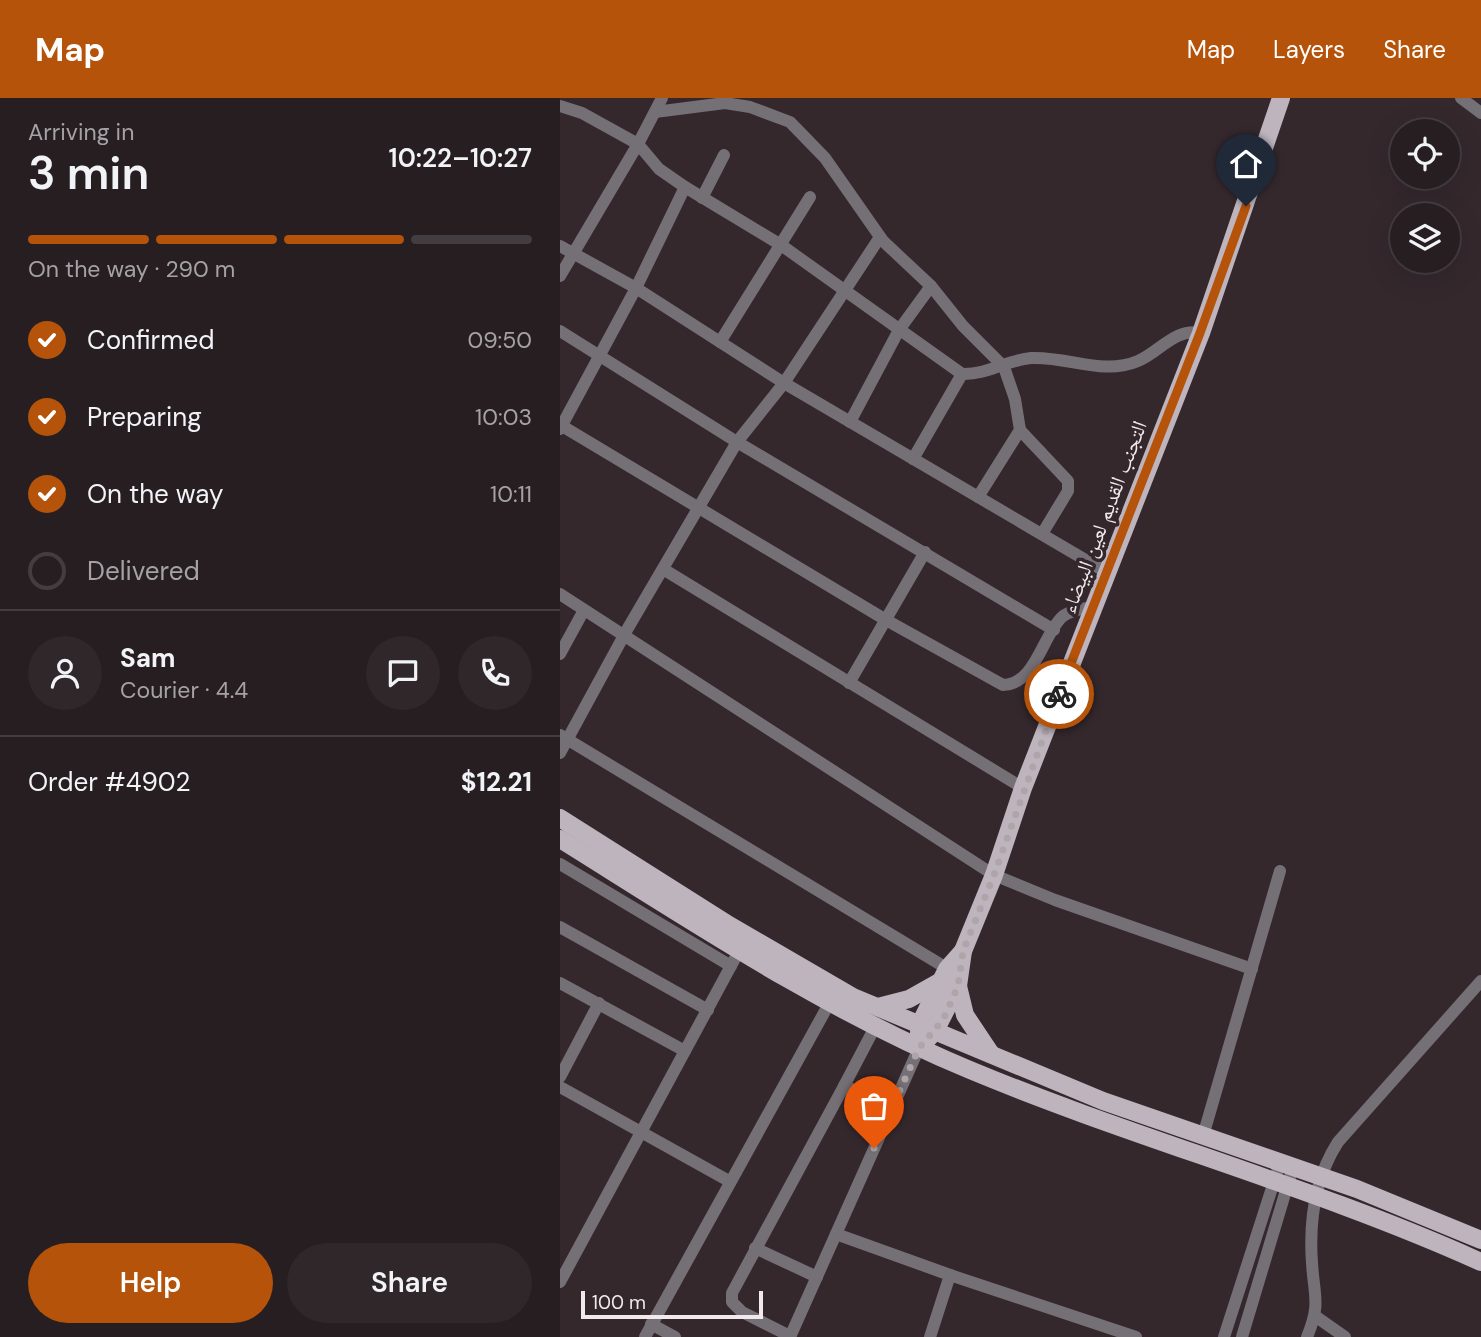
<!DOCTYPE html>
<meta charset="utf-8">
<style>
:root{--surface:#271e22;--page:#2f272a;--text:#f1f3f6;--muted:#a4a2a5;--line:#433c40;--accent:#b45309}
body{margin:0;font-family:"DM Sans","Noto Naskh Arabic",sans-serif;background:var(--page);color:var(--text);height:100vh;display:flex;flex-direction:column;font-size:26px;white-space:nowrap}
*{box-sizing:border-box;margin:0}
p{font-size:23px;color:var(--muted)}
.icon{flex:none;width:38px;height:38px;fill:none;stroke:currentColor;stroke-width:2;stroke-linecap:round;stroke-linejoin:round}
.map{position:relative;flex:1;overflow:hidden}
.sheet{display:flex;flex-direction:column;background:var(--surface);width:560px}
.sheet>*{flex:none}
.buttons{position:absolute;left:830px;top:21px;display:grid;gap:14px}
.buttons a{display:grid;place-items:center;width:70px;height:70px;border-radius:50%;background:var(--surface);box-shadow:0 7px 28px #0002,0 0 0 2px var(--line);font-size:35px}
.scale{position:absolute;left:21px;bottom:18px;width:182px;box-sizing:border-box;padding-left:7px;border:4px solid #f1e9ec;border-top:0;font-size:19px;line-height:24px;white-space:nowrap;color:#f1e9ec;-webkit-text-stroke:5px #34282d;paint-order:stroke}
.pin{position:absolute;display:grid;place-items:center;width:60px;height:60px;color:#fff;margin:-72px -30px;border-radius:50% 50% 50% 0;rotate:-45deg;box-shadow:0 0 7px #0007}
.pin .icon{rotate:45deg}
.courier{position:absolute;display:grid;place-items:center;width:70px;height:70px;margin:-35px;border:5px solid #b45309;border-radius:50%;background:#fff;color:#222;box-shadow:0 2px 9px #0007}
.headline em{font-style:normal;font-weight:600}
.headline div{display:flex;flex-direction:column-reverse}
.headline{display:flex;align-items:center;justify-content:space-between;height:119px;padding:0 28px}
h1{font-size:46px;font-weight:600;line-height:52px}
.bar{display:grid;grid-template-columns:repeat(4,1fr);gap:10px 7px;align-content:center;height:84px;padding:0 28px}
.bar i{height:9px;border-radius:5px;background:var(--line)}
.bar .current{background:var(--accent)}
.bar p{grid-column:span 4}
.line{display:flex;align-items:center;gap:18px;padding:0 28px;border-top:2px solid var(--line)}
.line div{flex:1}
.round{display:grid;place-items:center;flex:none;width:74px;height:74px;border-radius:37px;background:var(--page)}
ol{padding:0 28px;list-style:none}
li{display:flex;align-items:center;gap:21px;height:77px}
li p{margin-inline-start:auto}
li .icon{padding:7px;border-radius:50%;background:var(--accent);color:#fff;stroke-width:4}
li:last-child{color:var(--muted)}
li i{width:38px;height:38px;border:4px solid var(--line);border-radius:50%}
.primary-button{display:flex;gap:14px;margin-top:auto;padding:14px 28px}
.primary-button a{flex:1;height:80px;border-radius:42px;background:var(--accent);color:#fff;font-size:28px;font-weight:600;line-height:80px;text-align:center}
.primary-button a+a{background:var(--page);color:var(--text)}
header{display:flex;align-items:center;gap:42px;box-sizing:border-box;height:98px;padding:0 35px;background:var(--accent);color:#fff}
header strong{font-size:33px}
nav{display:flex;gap:38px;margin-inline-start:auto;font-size:24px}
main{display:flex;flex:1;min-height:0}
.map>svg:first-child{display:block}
</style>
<header>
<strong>Map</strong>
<nav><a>Map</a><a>Layers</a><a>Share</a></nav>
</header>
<main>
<section class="sheet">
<div class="headline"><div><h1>3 min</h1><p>Arriving in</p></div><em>10:22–10:27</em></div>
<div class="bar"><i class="current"></i><i class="current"></i><i class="current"></i><i></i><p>On the way · 290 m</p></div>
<ol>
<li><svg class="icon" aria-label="check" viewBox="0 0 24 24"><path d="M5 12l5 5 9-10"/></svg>Confirmed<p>09:50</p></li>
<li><svg class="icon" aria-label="check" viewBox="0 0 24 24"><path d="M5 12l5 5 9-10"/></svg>Preparing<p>10:03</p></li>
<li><svg class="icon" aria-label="check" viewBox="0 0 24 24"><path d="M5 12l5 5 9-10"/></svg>On the way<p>10:11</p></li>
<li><i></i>Delivered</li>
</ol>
<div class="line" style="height:126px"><a class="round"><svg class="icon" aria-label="person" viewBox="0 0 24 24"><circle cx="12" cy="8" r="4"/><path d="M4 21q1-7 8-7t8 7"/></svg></a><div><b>Sam</b><p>Courier · 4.4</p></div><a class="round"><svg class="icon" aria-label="chat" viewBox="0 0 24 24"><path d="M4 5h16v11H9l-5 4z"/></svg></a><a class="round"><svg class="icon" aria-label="phone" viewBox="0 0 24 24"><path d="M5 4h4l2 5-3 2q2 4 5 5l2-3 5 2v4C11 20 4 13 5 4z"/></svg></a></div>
<div class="line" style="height:91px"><div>Order #4902</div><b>$12.21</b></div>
<div class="primary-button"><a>Help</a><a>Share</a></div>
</section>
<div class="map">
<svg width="921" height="1239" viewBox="0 0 921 1239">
<rect width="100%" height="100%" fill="#34282d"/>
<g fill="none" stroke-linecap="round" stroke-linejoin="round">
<g stroke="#757075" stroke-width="12">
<polyline points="901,0 921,15"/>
<path d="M0,8l22,7 56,31 21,25 26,18 96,58 181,129c25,1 45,-14 69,-16 37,-2 72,18 107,3 23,-10 36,-33 63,-28"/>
<polyline points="95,14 165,5 190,9 230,24 265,60 323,143 371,188 403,228 444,269 455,301 460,332 418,399"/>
<polyline points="142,100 164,57"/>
<polyline points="0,148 76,190 224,285 546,474"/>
<polyline points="0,178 78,46 102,0"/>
<polyline points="0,233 177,344 494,532"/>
<polyline points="160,244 250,99"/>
<polyline points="290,324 339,232 371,188"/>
<path d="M2,328l324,194 117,65c33,-1 39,-49 59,-68 8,-7 21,-8 31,-10"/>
<polyline points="0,331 76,190 125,89"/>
<polyline points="460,332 508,383 508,393 482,436"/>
<polyline points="353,361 402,276"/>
<polyline points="103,471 463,690"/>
<polyline points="0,496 434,777 495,802 692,871"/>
<polyline points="0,556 24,512"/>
<polyline points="289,585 365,454"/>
<polyline points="0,637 393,874"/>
<polyline points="0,655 68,530 177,344 224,285 320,139"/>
<polyline points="0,766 171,868"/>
<polyline points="0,829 148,912"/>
<polyline points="0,885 125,953"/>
<polyline points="0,979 39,905"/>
<polyline points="284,988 315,929"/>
<polyline points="0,989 169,1083"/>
<polyline points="643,1038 720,773"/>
<polyline points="276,1136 390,1177 370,1239"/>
<polyline points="195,1150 257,1179"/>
<polyline points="390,1177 576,1239"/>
<polyline points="0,1184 179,853"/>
<polyline points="755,1218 785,1239"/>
<polyline points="91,1226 115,1239"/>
<polyline points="230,1238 182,1214 172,1204 172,1195 284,988 333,1007"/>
<polyline points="85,1239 270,904"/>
<polyline points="230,1239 359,950"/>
<polyline points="664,1239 720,1065"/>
<polyline points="682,1239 733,1069"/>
<path d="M747,1239c14,-34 7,-40 5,-74 -3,-42 3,-85 26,-121l143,-161"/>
</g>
<g stroke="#bdb4bd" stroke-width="18">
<polyline points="0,720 169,827 293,899 543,1003 797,1091 921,1142"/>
<path d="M0,741c133,83 265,171 410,231 168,70 345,117 511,192"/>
<polyline points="398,888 405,917 431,956"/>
<polyline points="318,909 349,901 381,883"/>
<polyline points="359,935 360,926 387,871 403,853"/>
<polyline points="359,950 375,933 398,888 403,853 434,777 463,690 641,235 721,0"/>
</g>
</g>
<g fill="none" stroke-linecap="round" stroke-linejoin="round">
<polyline stroke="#afa5a9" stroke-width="7" stroke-dasharray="0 12.6" points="314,1050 359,950 383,922 398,888 403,853 434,777 499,596"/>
<polyline stroke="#b45309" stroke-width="9" points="499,596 640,235 686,108"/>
</g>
<g text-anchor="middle" stroke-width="7" stroke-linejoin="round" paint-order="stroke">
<g font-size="21" fill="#f1e9ec" stroke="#34282d">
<text transform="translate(544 419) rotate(-69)" y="7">التجنب القديم لعين البيضاء</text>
</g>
</g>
</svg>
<div class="buttons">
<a><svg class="icon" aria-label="locate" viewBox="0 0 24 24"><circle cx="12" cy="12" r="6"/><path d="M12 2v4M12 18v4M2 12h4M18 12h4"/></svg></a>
<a><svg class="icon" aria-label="layers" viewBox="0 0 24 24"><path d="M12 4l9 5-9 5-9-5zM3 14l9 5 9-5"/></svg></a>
</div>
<div class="scale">100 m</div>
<div class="pin" style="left:314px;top:1050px;background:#ea580c"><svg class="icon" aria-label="bag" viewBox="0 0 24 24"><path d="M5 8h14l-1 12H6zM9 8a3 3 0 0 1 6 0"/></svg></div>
<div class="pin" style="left:686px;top:108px;background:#1f2937"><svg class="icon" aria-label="home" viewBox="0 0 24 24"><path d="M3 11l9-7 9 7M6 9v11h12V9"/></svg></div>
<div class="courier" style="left:499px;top:596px"><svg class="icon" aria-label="bike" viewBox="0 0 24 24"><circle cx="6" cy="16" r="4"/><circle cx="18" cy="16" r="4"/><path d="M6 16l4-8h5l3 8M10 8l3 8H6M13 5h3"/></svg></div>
</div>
</main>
